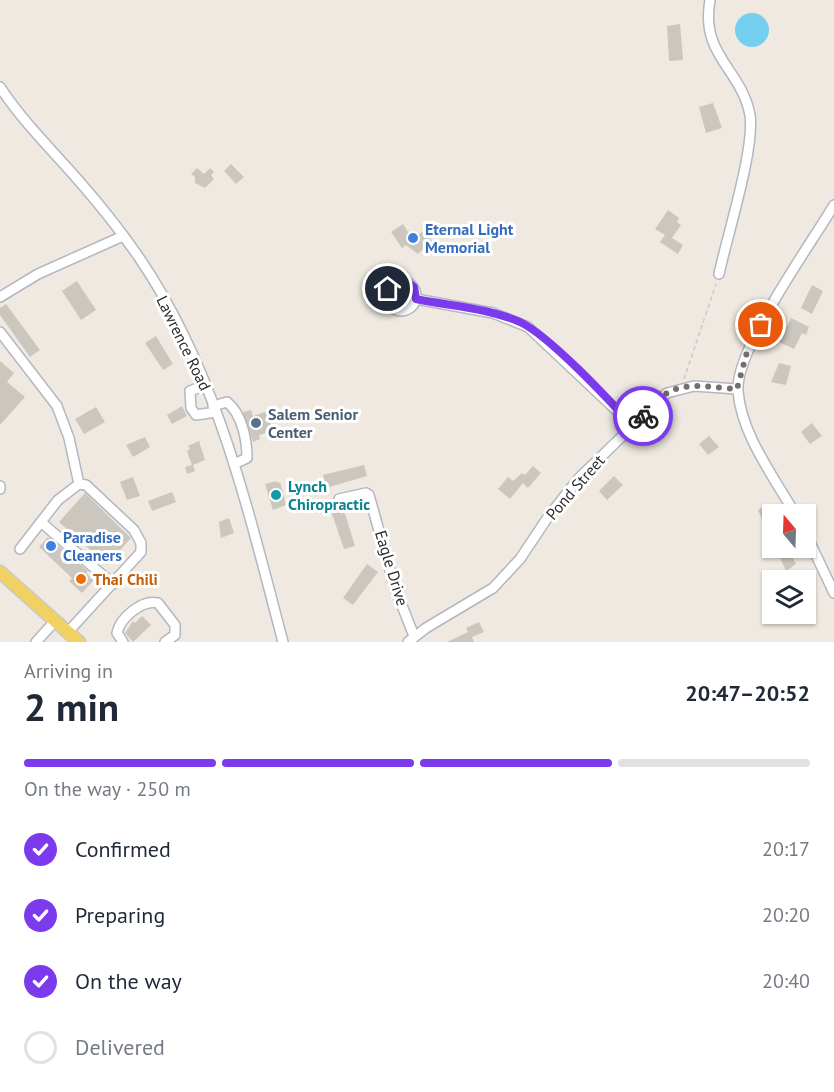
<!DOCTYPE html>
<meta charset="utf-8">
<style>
:root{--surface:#fff;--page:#f6f6f7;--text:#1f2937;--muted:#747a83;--line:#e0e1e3;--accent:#7c3aed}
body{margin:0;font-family:"PT Sans",sans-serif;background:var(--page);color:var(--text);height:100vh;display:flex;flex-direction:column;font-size:22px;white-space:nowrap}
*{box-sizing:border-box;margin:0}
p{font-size:20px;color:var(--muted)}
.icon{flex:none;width:33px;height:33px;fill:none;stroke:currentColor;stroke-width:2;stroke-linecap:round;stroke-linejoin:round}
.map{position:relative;height:642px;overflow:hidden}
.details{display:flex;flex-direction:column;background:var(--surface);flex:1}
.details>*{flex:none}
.needle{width:39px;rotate:341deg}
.tools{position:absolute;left:762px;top:504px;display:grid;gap:12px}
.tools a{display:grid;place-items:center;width:54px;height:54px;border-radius:0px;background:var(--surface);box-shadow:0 2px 4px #0004;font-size:30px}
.pin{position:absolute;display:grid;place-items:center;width:51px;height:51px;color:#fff;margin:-26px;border:3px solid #fff;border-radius:50%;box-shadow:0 2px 6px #0007}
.courier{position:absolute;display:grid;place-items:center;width:60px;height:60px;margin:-30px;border:4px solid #7c3aed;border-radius:50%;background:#fff;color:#222;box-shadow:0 2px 8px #0007}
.headline em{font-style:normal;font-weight:800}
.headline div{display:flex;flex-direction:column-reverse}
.headline{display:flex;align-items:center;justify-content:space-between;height:102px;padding:0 24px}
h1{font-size:39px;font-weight:800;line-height:45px}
.bar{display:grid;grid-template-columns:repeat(4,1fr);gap:9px 6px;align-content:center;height:72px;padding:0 24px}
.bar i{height:8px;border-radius:4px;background:var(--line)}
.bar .on{background:var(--accent)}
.bar p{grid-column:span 4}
ol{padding:0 24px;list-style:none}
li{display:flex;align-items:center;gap:18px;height:66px}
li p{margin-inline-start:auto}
li .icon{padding:6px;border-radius:50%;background:var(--accent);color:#fff;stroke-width:4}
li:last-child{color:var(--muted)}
li i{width:33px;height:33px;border:3px solid var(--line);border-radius:50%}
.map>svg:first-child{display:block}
</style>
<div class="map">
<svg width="834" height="642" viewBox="0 0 834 642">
<rect width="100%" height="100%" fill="#efe9e1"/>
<circle fill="#75cff0" cx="752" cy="30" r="17"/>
<g fill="#cbc7bf">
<polygon points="680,24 683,60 669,61 667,26"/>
<polygon points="713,103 722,128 706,133 699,107"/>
<polygon points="231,164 244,177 236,184 224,171"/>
<polygon points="197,168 204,174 210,168 214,172 211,175 214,179 205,188 195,183 195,177 191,174"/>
<polygon points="668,210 679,218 677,222 681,225 672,238 683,245 678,254 660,242 665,235 655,229"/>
<polygon points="403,224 410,235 413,232 416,236 425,230 432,241 418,254 406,245 402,248 391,232"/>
<polygon points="77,281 96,310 81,320 62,291"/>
<polygon points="812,285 823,291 812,314 801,308"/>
<polygon points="6,304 40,350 30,357 0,315 0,308"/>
<polygon points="791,318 809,327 806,335 802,333 794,349 779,342"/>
<polygon points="156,336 173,364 163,370 145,343"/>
<polygon points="0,361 14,373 7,382 25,397 0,425"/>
<polygon points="779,363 791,366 786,385 771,382"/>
<polygon points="182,406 187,416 172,424 167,415"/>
<polygon points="96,407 105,422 84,434 75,419"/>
<polygon points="251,410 253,416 267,411 273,431 259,435 260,439 253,442 243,412"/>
<polygon points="812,423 822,436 810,444 801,432"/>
<polygon points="709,436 719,447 708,455 699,444"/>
<polygon points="145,437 150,447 133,457 126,445"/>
<polygon points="199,441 205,460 193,465 195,471 187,474 185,467 192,465 187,451 190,449 188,446"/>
<polygon points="364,465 367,476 326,488 323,475"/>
<polygon points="533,466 541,473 528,488 523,483 510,499 498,489 508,477 513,481 522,473 525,475"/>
<polygon points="614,476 623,485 607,500 599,491"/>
<polygon points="133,477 140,496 127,500 120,482"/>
<polygon points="277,481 277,483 280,482 286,505 273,510 265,484"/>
<polygon points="172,492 176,502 152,511 148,501"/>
<polygon points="85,493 131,538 107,565 59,522"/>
<polygon points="769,504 775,514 772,514 772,540 758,510"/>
<polygon points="343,507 355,546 344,549 331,511"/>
<polygon points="229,518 234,533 221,538 219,522"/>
<polygon points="48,537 88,571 86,573 94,580 82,593 69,581 72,578 39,547"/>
<polygon points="784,548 788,548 796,564 786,571 777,551"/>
<polygon points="367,564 378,572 353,605 343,598"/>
<polygon points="142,616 151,625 133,642 125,633 133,621 135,623"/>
<polygon points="479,622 484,632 472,637 474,642 447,642 468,632 466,628"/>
</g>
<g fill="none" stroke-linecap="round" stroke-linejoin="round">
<defs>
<g id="minor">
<path d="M710,0c-10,56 31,68 40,115 5,34 -23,121 -31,159"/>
<path d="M0,87c23,35 52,63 79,94 21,24 41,49 59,75 79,115 110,254 145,386"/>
<circle cx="401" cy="296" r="15"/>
<polyline points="0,297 38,274 123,236"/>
<polyline points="416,299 493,313 528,327 633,426"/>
<polyline points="0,332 57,406 69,438 79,484"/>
<polyline points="205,385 190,391 191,408 196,415 216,412"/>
<path d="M213,406l14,-4c15,12 20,38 20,56l-13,6"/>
<polyline points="0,486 0,489"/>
<polyline points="339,499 366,493 369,495 395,588 414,636"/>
<path d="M795,514c-21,-37 -54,-80 -57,-123 -3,-42 73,-147 96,-186"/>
<polyline points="42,523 113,584"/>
<polyline points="806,534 834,593"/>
<polyline points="20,549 58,500 79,484 86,485 134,530 141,543 141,552 68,632"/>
<polyline points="36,642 55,621"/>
<path d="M123,642l-6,-9c3,-15 25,-34 41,-30l17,22v10l-10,7"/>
<polyline points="408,642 426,628 493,588 520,559 548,517 579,478 667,393 694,386 737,389"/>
</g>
<polyline id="major" points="0,572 79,642"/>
</defs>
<use href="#minor" stroke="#b4b7c1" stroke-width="12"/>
<use href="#major" stroke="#c9c9c9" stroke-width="15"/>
<polyline stroke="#c9c9c9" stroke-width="1.5" stroke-dasharray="4.5 3" stroke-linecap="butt" points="684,379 716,284"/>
<use href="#minor" stroke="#fff" stroke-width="9"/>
<use href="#major" stroke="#f2d163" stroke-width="12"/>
</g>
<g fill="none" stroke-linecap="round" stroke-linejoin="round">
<path stroke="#726f6d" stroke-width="6" stroke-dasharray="0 10.8" d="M643,416c7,-7 15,-17 24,-23 20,-12 48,-5 70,-4l10,-37 14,-27"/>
<path stroke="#7c3aed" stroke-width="8" d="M388,289c7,-9 17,-10 26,-2l2,12c34,7 72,9 104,23 30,14 89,78 113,104l10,-10"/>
</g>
<g fill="#3f7fe0" stroke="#fff" stroke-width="2">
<circle cx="413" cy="238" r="6"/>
<circle cx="51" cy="546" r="6"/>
</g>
<circle fill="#5c6f8a" stroke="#fff" stroke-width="2" cx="256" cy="423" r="6"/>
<circle fill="#0f9aa8" stroke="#fff" stroke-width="2" cx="276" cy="495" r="6"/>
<circle fill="#e8710a" stroke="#fff" stroke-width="2" cx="81" cy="579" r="6"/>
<g text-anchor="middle" stroke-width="6" stroke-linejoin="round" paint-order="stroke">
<g font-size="16" font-weight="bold" fill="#366cbe" stroke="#fff" text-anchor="start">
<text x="425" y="235">Eternal Light<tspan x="425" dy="18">Memorial</tspan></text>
<text x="63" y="543">Paradise<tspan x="63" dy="18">Cleaners</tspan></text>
</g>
<g font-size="16" fill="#2e2e2e" stroke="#fff">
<text transform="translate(184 343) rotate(64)" y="6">Lawrence Road</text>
<text transform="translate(575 487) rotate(-49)" y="6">Pond Street</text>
<text transform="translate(392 568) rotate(73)" y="6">Eagle Drive</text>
</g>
<g font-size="16" font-weight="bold" fill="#4e5e75" stroke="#fff" text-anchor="start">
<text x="268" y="420">Salem Senior<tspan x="268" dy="18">Center</tspan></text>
</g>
<g font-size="16" font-weight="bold" fill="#0d838f" stroke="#fff" text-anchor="start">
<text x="288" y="492">Lynch<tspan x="288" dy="18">Chiropractic</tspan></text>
</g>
<g font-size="16" font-weight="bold" fill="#c56008" stroke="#fff" text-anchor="start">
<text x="93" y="585">Thai Chili</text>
</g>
</g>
</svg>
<div class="tools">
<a><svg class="needle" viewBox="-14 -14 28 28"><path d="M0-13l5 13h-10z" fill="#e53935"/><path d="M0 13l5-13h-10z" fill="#747a83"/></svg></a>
<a><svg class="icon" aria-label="layers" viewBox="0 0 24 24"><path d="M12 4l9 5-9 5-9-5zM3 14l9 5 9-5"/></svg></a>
</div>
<div class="pin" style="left:761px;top:325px;background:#ea580c"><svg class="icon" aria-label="bag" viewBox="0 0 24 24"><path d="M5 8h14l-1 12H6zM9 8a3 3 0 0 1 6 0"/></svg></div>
<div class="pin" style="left:388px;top:289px;background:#1f2937"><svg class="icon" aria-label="home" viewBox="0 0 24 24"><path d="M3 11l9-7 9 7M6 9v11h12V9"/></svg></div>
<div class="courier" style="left:643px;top:416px"><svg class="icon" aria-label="bike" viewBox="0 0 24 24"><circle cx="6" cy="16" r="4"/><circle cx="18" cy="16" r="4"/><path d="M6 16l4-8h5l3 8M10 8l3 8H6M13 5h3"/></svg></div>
</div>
<section class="details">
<div class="headline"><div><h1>2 min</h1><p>Arriving in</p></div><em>20:47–20:52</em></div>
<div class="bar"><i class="on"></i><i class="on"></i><i class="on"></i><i></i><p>On the way · 250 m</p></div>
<ol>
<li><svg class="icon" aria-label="check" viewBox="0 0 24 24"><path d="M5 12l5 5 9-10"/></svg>Confirmed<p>20:17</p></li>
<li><svg class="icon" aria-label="check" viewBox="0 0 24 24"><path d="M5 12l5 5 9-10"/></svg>Preparing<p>20:20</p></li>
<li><svg class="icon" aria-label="check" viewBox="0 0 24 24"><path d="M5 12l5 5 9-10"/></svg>On the way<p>20:40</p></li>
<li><i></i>Delivered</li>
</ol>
</section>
